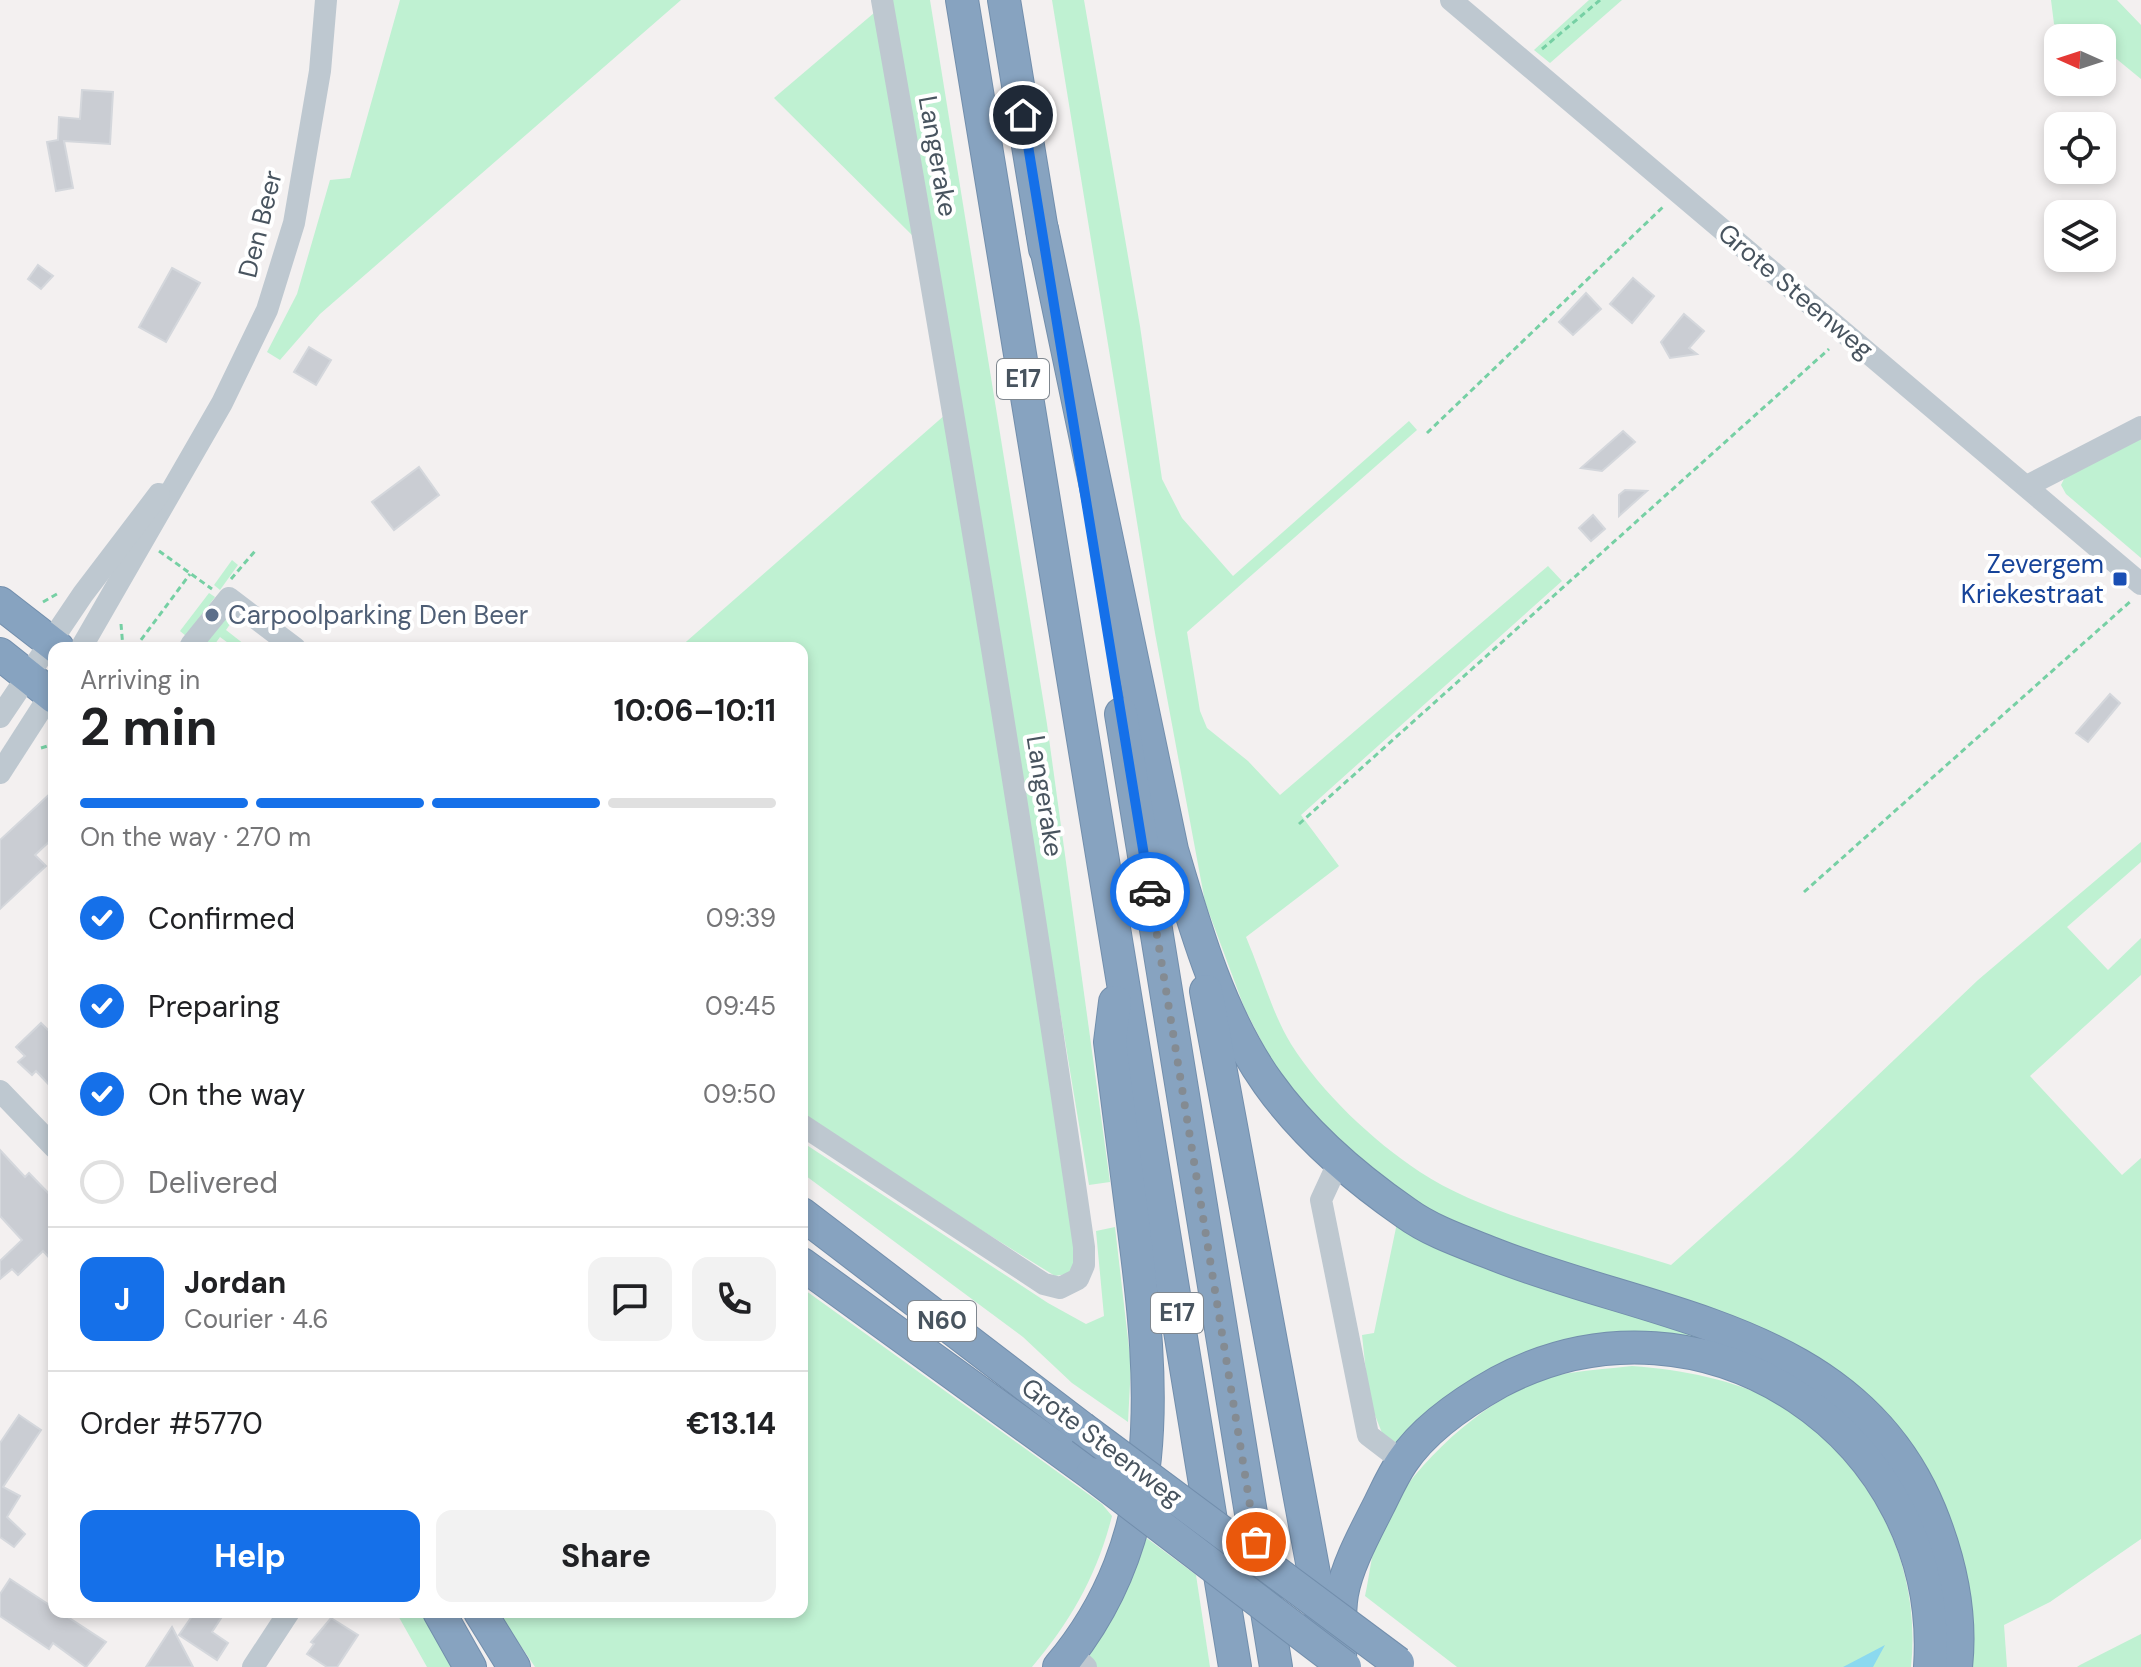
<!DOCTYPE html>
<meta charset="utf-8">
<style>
:root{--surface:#fff;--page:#f2f2f2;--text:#202124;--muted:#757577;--line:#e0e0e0;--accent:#1570e9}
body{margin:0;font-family:"DM Sans",sans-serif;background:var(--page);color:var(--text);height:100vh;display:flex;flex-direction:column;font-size:30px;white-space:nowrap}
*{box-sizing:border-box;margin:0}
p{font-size:26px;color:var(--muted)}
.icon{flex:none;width:44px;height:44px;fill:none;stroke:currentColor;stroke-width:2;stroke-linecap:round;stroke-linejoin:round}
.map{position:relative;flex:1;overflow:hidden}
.details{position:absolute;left:48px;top:642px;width:760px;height:976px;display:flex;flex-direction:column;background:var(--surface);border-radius:16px;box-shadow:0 4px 12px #0003}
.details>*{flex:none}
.needle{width:52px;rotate:273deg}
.buttons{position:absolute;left:2044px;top:24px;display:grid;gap:16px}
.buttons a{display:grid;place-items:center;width:72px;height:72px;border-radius:16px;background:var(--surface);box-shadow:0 4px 12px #0003;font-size:40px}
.pin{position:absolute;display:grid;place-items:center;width:68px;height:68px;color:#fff;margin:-34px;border:4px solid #fff;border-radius:50%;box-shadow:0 2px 8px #0007}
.courier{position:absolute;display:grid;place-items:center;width:80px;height:80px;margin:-40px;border:6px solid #1570e9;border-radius:50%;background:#fff;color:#222;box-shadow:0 2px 10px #0007}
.headline em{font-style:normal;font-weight:700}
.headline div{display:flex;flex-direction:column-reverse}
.headline{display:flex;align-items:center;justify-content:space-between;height:136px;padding:0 32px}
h1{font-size:52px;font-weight:700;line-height:60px}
.bar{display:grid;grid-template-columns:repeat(4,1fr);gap:12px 8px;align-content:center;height:96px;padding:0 32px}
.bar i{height:10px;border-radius:6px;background:var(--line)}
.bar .current{background:var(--accent)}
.bar p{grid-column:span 4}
.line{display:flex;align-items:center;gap:20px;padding:0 32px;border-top:2px solid var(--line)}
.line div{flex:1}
.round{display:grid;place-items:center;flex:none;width:84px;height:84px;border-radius:16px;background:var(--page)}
ol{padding:0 32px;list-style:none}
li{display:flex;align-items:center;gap:24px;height:88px}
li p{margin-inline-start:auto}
li .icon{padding:8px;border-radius:50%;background:var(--accent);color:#fff;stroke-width:4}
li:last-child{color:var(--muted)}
li i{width:44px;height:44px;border:4px solid var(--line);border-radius:50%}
.action{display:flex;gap:16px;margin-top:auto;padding:16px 32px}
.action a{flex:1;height:92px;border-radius:16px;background:var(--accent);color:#fff;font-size:32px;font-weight:700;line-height:92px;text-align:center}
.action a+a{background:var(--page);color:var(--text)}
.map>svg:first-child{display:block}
</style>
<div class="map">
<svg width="2141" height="1667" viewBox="0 0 2141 1667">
<rect width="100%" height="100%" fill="#f3f0f0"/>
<g fill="#bff1d2">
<polygon points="400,0 681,0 320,314 280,360 267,352 297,294 330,180 350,178"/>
<polygon points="892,0 930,0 1047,724 1110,1182 1089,1185"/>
<path d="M1052,0h32l56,326 22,153 20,39 51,58 176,-155 8,9 -230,202 13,79 7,17 41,33 32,34 268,-229 14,15 -261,234 38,51 -93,71c15,35 26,76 45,107 31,49 81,96 129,128 63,42 178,70 251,93l121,-108 186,-177 163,-138v20l-74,65 41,43 33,-32v37l-111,101 92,99 19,-17v381l-91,63 -46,23 3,42h-36l-109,-270 -404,-167 -76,-46 -79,-78 -33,-48 -26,-51 -39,-105 -50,-269z"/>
<polygon points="1589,0 1622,0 1550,63 1534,50"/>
<polygon points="2051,0 2117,0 2141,25 2141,79 2102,47 2102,38 2087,38 2054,24"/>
<polygon points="874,13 919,242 774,98"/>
<polygon points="946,414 1076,1243 1075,1265 1067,1274 1055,1276 802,1118 802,648 679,648"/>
<polygon points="2141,436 2141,558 2066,494 2061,485 2067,473"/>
<polygon points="232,560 238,565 220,590 214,585"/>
<polygon points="209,593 215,597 186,636 180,631"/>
<polygon points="228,612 235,617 226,630 249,648 235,648 220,637 212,648 205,644"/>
<polygon points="802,1142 1048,1303 1086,1324 1104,1316 1096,1231 1115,1227 1131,1365 1128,1422 1072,1383 1023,1337 802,1173"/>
<polygon points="1397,1223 1687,1325 1801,1378 1881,1447 1925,1525 1858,1432 1641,1334 1398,1443 1384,1438 1369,1400 1362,1335 1374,1333"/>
<path d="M802,1288l300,216 10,12c-15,59 -41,105 -80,151h-497l-37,-55h304z"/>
<path d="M1632,1366c56,4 114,16 163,46 12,7 22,20 31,29 62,59 94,141 85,226h-454l-92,-71c5,-22 7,-51 17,-71 32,-63 108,-133 177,-150 24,-5 49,-6 73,-9z"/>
<polygon points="1141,1534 1196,1575 1210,1667 1096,1667 1089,1657"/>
<polygon points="396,1612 422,1612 452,1667 427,1667"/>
<polygon points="2141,1634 2141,1667 2077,1667 2080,1665"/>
</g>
<polygon fill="#8bd9ef" points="1885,1645 1873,1667 1843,1667"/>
<g fill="#cacdd3" stroke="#d4d7dc" stroke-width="2">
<polygon points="82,90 113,92 110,144 64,141 73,188 56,191 47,142 58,140 59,117 80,119"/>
<polygon points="38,265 53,276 41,289 28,279"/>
<polygon points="172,268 200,283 166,342 139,327"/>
<polygon points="1633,278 1654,296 1632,323 1610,304"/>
<polygon points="1586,293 1601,309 1573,335 1559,322"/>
<polygon points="1684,314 1704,331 1689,348 1697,354 1670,358 1661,342"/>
<polygon points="309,347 331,360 316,385 294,372"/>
<polygon points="1623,431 1635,442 1602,471 1581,468"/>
<polygon points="419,467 439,495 394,530 372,502"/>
<polygon points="1625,490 1647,491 1619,516 1619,495"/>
<polygon points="1593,515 1605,529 1591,541 1579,528"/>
<polygon points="2110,694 2120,703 2088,742 2076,733"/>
<polygon points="54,790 54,837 35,855 46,866 0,909 0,840"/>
<polygon points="41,1023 54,1036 54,1090 36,1071 32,1075 18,1062 25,1056 16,1047"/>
<polygon points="0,1150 25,1177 29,1173 54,1199 54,1263 43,1251 18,1275 12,1269 0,1279 0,1261 22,1240 0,1216"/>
<polygon points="19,1415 41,1430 3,1487 20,1496 7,1517 25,1534 14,1547 0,1537 0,1443"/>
<polygon points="10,1579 54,1608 54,1612 60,1612 106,1642 86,1667 53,1643 49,1649 0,1616 0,1594"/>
<polygon points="195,1612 225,1612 212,1632 228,1643 217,1660 179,1635"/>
<polygon points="331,1618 358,1635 337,1667 327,1667 307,1654 314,1644 311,1642"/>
<polygon points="172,1627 193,1667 146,1667"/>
</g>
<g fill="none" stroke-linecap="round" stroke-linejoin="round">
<defs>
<g id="highway">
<polyline points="962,0 1235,1667"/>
<polyline points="1004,0 1045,249"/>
<path d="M1042,229l130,621c23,78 48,166 96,233 37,52 86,94 138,130 26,19 60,30 90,42 159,63 359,73 434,256 20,49 32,102 26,156"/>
<polyline points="0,603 58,648"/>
<polyline points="0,654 54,697"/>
<polyline points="1121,714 1276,1667"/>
<polyline points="1206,991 1323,1622"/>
<polyline points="802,1214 1082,1428"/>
<polyline points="802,1264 1092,1474"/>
<polyline points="439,1612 470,1667"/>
<polyline points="480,1612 514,1667"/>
<path d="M1059,1667c109,-129 95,-282 75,-437 -8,-62 -16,-125 -24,-188l5,-40"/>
<path d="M1340,1667c1,-23 -2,-50 2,-73 5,-29 24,-63 37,-89 7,-14 14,-30 23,-43 22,-33 63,-61 97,-80 205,-109 447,55 431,285"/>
</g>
</defs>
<use href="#highway" stroke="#728eac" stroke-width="34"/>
<g stroke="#76d0a4" stroke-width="3" stroke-dasharray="6 4" stroke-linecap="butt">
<polyline points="1542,49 1600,0"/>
<polyline points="1427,433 1664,206"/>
<polyline points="159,551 212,589"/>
<polyline points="231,579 255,551"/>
<polyline points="43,602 57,594"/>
<polyline points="121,624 123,648"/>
<polyline points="135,648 190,574"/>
<polyline points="41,748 54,744"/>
<polyline points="1299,824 1829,349"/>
<polyline points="1804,892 2132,600"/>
</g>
<g stroke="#bec8d0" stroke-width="22">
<polyline points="1451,0 2141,584"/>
<polyline points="2027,486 2141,427"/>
<polyline points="81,648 222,403 267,310 294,223 320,71 326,0"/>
<polyline points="195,648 191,645 229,598 295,648"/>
<polyline points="0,717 83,594 159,494"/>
<polyline points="0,773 54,689"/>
<polyline points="0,1091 54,1147"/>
<path d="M802,1125l242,159 16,4 18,-9 6,-14v-18c-60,-417 -129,-832 -202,-1247"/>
<polyline points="1339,1161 1321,1200 1368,1435 1402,1461"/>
<polyline points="1071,1653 1086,1667"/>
<polyline points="253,1667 289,1612"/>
</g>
<use href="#highway" stroke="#87a3c0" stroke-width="32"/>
<defs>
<g id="highway-bridge">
<polyline points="1082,1428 1398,1663"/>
<polyline points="1092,1474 1345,1667"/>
</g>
</defs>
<use href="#highway-bridge" stroke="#728eac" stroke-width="34" stroke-linecap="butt"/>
<use href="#highway-bridge" stroke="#87a3c0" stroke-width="32"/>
</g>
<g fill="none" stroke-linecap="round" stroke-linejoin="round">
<polyline stroke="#848b92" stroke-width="8" stroke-dasharray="0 14.4" points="1150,892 1256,1542"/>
<polyline stroke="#1570e9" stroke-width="10" points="1023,115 1150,892"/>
</g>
<rect fill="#1a4fb4" stroke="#fff" stroke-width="3" x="2112" y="571" width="16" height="16" rx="4"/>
<circle fill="#5c6f8a" stroke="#fff" stroke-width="3" cx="212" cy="615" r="8"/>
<g text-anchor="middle" stroke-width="8" stroke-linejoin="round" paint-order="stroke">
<g fill="#fff" stroke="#7f878f" stroke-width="2">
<rect x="997" y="359" width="52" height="40" rx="6"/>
<rect x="1151" y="1293" width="52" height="40" rx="6"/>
<rect x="908" y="1301" width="68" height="40" rx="6"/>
</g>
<g font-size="24" font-weight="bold" fill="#48545f">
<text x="1023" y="387">E17</text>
<text x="1177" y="1321">E17</text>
<text x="942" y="1329">N60</text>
</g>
<g font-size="26" fill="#48545f" stroke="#fff">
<text transform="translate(938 156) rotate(80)" y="9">Langerake</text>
<text transform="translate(260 224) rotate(-76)" y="9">Den Beer</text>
<text transform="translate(1796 291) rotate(40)" y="9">Grote Steenweg</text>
<text transform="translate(1045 796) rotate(81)" y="9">Langerake</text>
<text transform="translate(1102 1442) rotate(37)" y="9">Grote Steenweg</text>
</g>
<g font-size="26" fill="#164399" stroke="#fff" text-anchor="end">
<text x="2104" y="573">Zevergem<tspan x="2104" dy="30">Kriekestraat</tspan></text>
</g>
<g font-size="26" fill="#4e5e75" stroke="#fff" text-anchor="start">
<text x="228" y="624">Carpoolparking Den Beer</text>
</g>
</g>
</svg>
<div class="buttons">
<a><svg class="needle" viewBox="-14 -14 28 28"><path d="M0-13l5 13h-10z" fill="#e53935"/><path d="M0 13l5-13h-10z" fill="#757577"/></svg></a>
<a><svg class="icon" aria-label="locate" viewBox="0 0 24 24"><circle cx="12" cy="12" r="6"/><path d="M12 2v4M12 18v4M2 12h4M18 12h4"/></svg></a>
<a><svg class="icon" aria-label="layers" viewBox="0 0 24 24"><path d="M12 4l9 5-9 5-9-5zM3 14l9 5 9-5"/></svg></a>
</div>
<div class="pin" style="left:1256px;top:1542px;background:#ea580c"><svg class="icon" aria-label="bag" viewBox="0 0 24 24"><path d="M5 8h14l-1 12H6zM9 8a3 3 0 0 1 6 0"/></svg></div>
<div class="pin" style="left:1023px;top:115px;background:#1f2937"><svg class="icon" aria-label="home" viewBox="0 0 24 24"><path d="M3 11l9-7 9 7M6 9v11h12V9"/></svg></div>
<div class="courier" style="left:1150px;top:892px"><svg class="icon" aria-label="car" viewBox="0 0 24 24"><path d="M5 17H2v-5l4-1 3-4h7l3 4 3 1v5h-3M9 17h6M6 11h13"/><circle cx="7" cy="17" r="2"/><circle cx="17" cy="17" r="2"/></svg></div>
<section class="details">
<div class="headline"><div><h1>2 min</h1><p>Arriving in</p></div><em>10:06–10:11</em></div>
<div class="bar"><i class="current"></i><i class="current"></i><i class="current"></i><i></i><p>On the way · 270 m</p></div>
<ol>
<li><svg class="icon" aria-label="check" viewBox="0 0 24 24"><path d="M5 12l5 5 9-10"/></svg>Confirmed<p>09:39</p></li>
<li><svg class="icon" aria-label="check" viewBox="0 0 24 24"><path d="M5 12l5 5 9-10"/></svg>Preparing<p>09:45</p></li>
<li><svg class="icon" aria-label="check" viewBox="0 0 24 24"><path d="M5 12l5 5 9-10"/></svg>On the way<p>09:50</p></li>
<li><i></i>Delivered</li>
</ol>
<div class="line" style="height:144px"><b class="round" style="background:var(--accent);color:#fff">J</b><div><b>Jordan</b><p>Courier · 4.6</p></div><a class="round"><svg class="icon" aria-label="chat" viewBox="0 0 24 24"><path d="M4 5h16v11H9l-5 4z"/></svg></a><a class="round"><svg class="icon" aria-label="phone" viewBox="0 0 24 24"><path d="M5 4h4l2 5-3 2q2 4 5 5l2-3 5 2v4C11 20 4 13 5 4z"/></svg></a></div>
<div class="line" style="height:104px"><div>Order #5770</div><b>€13.14</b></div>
<div class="action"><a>Help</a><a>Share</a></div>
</section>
</div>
